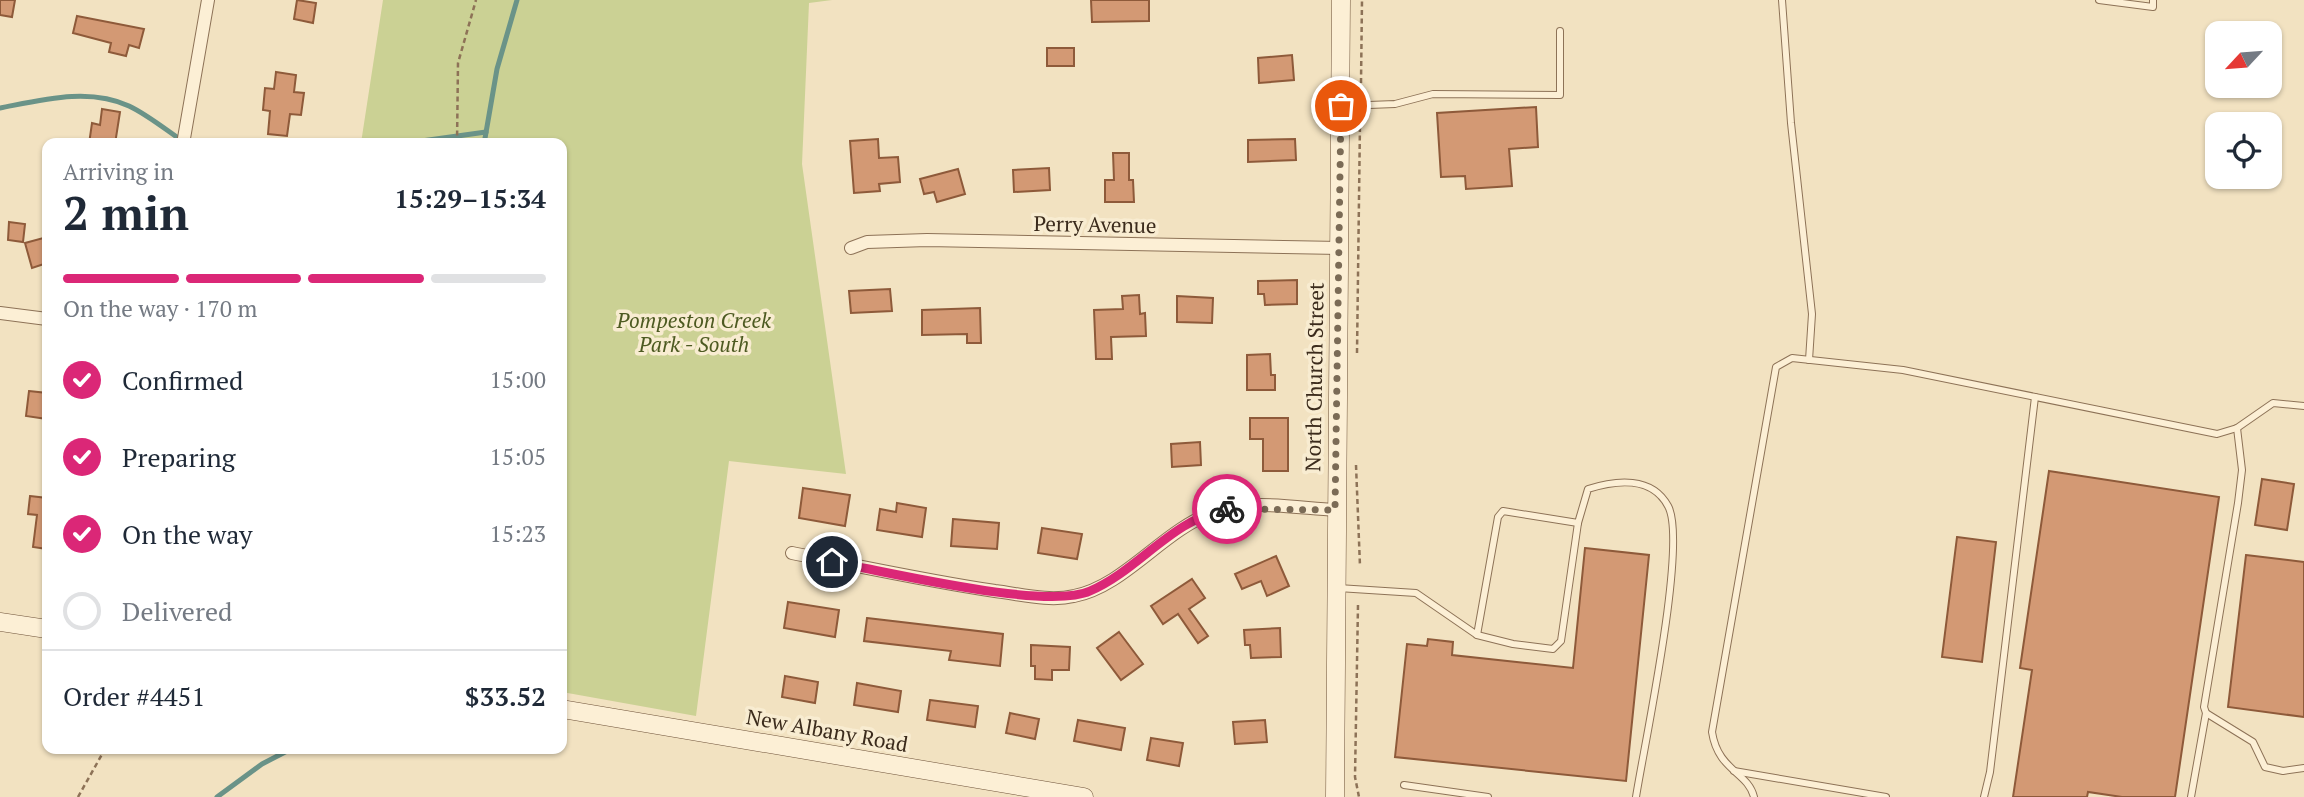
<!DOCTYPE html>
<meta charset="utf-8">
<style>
:root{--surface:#fff;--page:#f6f6f7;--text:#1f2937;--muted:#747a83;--line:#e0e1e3;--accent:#db2777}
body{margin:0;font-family:"PT Serif",serif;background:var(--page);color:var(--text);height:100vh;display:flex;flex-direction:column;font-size:26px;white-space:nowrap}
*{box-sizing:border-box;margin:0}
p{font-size:23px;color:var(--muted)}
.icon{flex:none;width:38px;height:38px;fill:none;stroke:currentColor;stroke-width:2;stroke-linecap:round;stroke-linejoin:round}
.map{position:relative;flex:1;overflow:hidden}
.panel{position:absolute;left:42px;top:138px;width:525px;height:616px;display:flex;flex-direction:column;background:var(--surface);border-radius:14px;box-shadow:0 2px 5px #0004}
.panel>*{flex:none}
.needle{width:46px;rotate:244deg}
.tools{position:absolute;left:2205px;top:21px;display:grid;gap:14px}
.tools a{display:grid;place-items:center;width:77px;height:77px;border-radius:14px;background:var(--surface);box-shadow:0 2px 5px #0004;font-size:35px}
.pin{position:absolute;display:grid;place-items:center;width:60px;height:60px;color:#fff;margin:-30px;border:4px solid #fff;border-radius:50%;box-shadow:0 2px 7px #0007}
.courier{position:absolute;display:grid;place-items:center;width:70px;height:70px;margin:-35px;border:5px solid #db2777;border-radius:50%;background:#fff;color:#222;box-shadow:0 2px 9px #0007}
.summary em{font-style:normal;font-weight:700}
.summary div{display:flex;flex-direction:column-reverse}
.summary{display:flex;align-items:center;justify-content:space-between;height:119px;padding:0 21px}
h1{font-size:46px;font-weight:700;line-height:52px}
.bar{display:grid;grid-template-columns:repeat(4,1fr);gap:10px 7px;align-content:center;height:84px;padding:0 21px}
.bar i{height:9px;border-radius:5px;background:var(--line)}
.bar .on{background:var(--accent)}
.bar p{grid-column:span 4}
.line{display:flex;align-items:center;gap:18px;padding:0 21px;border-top:2px solid var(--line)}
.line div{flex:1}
ol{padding:0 21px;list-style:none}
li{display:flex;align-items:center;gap:21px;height:77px}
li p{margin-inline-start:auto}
li .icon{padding:7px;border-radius:50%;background:var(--accent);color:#fff;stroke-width:4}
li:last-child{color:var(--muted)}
li i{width:38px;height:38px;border:4px solid var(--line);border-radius:50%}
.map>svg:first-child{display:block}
</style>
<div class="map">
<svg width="2304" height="797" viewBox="0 0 2304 797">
<rect width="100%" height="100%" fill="#f2e2c1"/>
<polygon fill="#cbd194" points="383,0 832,0 809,3 802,164 846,474 729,461 696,716 562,692 562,144 361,143"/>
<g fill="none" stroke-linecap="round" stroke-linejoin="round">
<g stroke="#6a9388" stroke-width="5">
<path d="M0,108c41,-8 89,-21 129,-2 19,9 37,24 55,36"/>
<polyline points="400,144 486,132"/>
<polyline points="484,144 497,69 517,0"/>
<polyline points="217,797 262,764 291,749"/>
</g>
</g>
<g fill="#d39974" stroke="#8e5a3a" stroke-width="2">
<polygon points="0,0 15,0 12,17 0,15"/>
<polygon points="297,0 316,3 313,23 294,19"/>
<polygon points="1091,0 1149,0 1149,21 1092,22"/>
<polygon points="77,16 144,29 139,48 129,45 126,56 109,52 111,43 73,33"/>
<rect x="1047" y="48" width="27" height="18"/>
<polygon points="1292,55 1294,80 1259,83 1258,58"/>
<polygon points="276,72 296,75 294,92 304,93 301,115 290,114 287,136 268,134 270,111 263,110 265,88 274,89"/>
<polygon points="1536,107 1538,147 1509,149 1512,186 1466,189 1465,176 1441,177 1437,113"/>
<polygon points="102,109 120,112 115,144 89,144 92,123 100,125"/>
<polygon points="878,139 879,158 898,157 900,182 879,184 880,191 854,193 850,141"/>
<polygon points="1295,139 1296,160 1248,162 1248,140"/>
<polygon points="1113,153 1129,153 1129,180 1133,180 1134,202 1105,202 1105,180 1114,180"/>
<polygon points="1049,168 1050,190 1014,192 1013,170"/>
<polygon points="958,169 965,194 937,202 934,192 924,194 920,179"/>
<polygon points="9,222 25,224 23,242 8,240"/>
<polygon points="47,237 47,263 32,268 25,243"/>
<polygon points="1297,280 1297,304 1265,305 1264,294 1258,294 1258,281"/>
<polygon points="890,289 892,311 851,313 849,291"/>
<polygon points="1139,295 1140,314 1145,313 1146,336 1111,337 1112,359 1096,359 1094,310 1123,309 1122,296"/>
<polygon points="1177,296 1213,298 1212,323 1177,322"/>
<polygon points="980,308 981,343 967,343 967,334 922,335 922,310"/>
<polygon points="1270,354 1271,375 1275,375 1275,390 1247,390 1247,355"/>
<polygon points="29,391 47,393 47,419 26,416"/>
<polygon points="1250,418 1288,418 1288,471 1263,471 1263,439 1250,439"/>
<polygon points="1200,442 1201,465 1172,467 1171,444"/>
<polygon points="2049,471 2219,497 2175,797 2122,797 2088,792 2087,797 2013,797 2032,670 2020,668"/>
<polygon points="2262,479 2294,484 2287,530 2255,525"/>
<polygon points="803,488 850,495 845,526 799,518"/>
<polygon points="30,496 47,498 47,549 33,547 37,515 28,514"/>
<polygon points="897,503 926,508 922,537 877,530 880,509 896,512"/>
<polygon points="953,519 999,523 997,549 951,546"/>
<polygon points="1042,528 1082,534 1077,559 1038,553"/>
<polygon points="1957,537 1996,542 1982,662 1942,657"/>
<polygon points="1585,548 1649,555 1626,781 1395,757 1407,644 1427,646 1428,639 1453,642 1452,655 1573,668"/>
<polygon points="2246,555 2304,562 2304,717 2228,707"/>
<polygon points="1276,556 1289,586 1267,596 1261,581 1242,589 1235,574"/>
<polygon points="1192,579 1205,598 1189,609 1208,636 1198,643 1178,614 1163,624 1151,606"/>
<polygon points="788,602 839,610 835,637 784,628"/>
<polygon points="867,618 1003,634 1000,666 949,660 951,651 864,641"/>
<polygon points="1280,628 1281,657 1251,658 1250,645 1245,645 1244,630"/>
<polygon points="1119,632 1143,664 1121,680 1097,648"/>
<polygon points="1031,645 1070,647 1069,670 1052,670 1052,680 1035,679 1035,666 1031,666"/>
<polygon points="785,676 818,682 815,703 782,697"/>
<polygon points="857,683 901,691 898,712 854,705"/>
<polygon points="930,700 978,706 975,727 927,720"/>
<polygon points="1010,713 1039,719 1035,739 1006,733"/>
<polygon points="1078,720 1125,728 1121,750 1074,741"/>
<polygon points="1265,720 1267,742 1235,744 1233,722"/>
<polygon points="1151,738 1183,743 1179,766 1147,760"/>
</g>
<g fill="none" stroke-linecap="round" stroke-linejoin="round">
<defs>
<g id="service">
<polyline points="1782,0 1791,123 1812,314 1809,360"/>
<polyline points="2099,0 2153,7 2153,0"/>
<polyline points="1343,106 1395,104 1433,94 1560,95 1560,31"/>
<polyline points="2237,428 2242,470 2238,503 2204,707 2206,713 2253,742 2265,767 2283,771 2304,768"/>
<path d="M1338,588l78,5 61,42 36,9 40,5 8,-8 17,-118 10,-34c28,-9 64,-13 80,17 20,36 -24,240 -32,291"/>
<polyline points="1477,635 1498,517 1503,511 1578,523"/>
<polyline points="1734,771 1886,797"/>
<polyline points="1404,785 1488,797"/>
<path d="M1754,797c-6,-25 -36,-26 -42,-65l64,-365 16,-9 111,12 314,64 20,-6 36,-25 31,3"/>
<polyline points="1984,797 1990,772 2035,397"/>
<polyline points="2191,797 2206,713"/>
</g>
<g id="minor">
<polyline points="183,144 208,0"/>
<polyline points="851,248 867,242 927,240 1340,248"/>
<polyline points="0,313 47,319"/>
<path d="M792,553c67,13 135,28 203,38 25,3 54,11 79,5 51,-10 89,-66 140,-84 36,-13 83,-4 121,-2"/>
</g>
<g id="secondary">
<polyline points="0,622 47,629"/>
<polyline points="562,709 1084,797"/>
<polyline points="1335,797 1341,0"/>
</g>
</defs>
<use href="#service" stroke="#8d7257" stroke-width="8"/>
<use href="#minor" stroke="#8d7257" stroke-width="14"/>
<use href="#secondary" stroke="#6f533a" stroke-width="19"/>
<g stroke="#8d7257" stroke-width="2.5" stroke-dasharray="5 3.5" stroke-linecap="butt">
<polyline points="1361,83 1362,0"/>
<polyline points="457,144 458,63 476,0"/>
<polyline points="1357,353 1360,122"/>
<polyline points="1356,465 1360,566"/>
<polyline points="1358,605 1355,777 1359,797"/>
<polyline points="78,797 105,749"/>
</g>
<use href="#service" stroke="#fcefd5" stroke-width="6"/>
<use href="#minor" stroke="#fcefd5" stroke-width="12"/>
<use href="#secondary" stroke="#fcefd5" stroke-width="18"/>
</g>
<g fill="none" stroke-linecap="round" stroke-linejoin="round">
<polyline stroke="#7b6b56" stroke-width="7" stroke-dasharray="0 12.6" points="1227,509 1335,510 1341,106"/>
<path stroke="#db2777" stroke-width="9" d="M832,562c54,9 214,49 258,29 49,-21 82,-72 137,-82"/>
</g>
<g text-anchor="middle" stroke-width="7" stroke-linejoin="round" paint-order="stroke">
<g font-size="21" fill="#3b2b1c" stroke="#f8ecd1">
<text transform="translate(1095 225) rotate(1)" y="7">Perry Avenue</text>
<text transform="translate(1315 377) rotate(-89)" y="7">North Church Street</text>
<text transform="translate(827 731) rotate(10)" y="7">New Albany Road</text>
</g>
<g font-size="21" font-style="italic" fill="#4d5a21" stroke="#f8ecd1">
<text x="694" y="328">Pompeston Creek<tspan x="694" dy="24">Park - South</tspan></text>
</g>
</g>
</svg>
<div class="tools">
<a><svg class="needle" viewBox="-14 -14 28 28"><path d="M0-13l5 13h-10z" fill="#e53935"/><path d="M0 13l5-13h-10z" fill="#747a83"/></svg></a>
<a><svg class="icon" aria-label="locate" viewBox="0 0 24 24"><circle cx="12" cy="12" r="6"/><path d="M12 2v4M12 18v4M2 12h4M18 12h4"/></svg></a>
</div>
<div class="pin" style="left:1341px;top:106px;background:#ea580c"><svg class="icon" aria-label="bag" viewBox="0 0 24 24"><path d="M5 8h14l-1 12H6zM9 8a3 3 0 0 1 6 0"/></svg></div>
<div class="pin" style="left:832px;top:562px;background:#1f2937"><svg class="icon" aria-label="home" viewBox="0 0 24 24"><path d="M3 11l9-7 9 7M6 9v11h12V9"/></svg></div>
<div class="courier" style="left:1227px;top:509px"><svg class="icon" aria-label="bike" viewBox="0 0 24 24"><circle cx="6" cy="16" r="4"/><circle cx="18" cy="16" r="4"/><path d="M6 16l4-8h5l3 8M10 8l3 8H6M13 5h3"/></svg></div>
<section class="panel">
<div class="summary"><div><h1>2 min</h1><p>Arriving in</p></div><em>15:29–15:34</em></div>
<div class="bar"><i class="on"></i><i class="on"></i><i class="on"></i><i></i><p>On the way · 170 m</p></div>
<ol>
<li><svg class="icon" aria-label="check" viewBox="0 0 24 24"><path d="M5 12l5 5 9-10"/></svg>Confirmed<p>15:00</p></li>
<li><svg class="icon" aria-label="check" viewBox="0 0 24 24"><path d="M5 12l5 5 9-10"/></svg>Preparing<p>15:05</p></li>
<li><svg class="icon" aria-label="check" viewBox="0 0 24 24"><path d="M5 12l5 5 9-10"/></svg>On the way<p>15:23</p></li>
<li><i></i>Delivered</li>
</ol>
<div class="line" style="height:91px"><div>Order #4451</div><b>$33.52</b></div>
</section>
</div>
